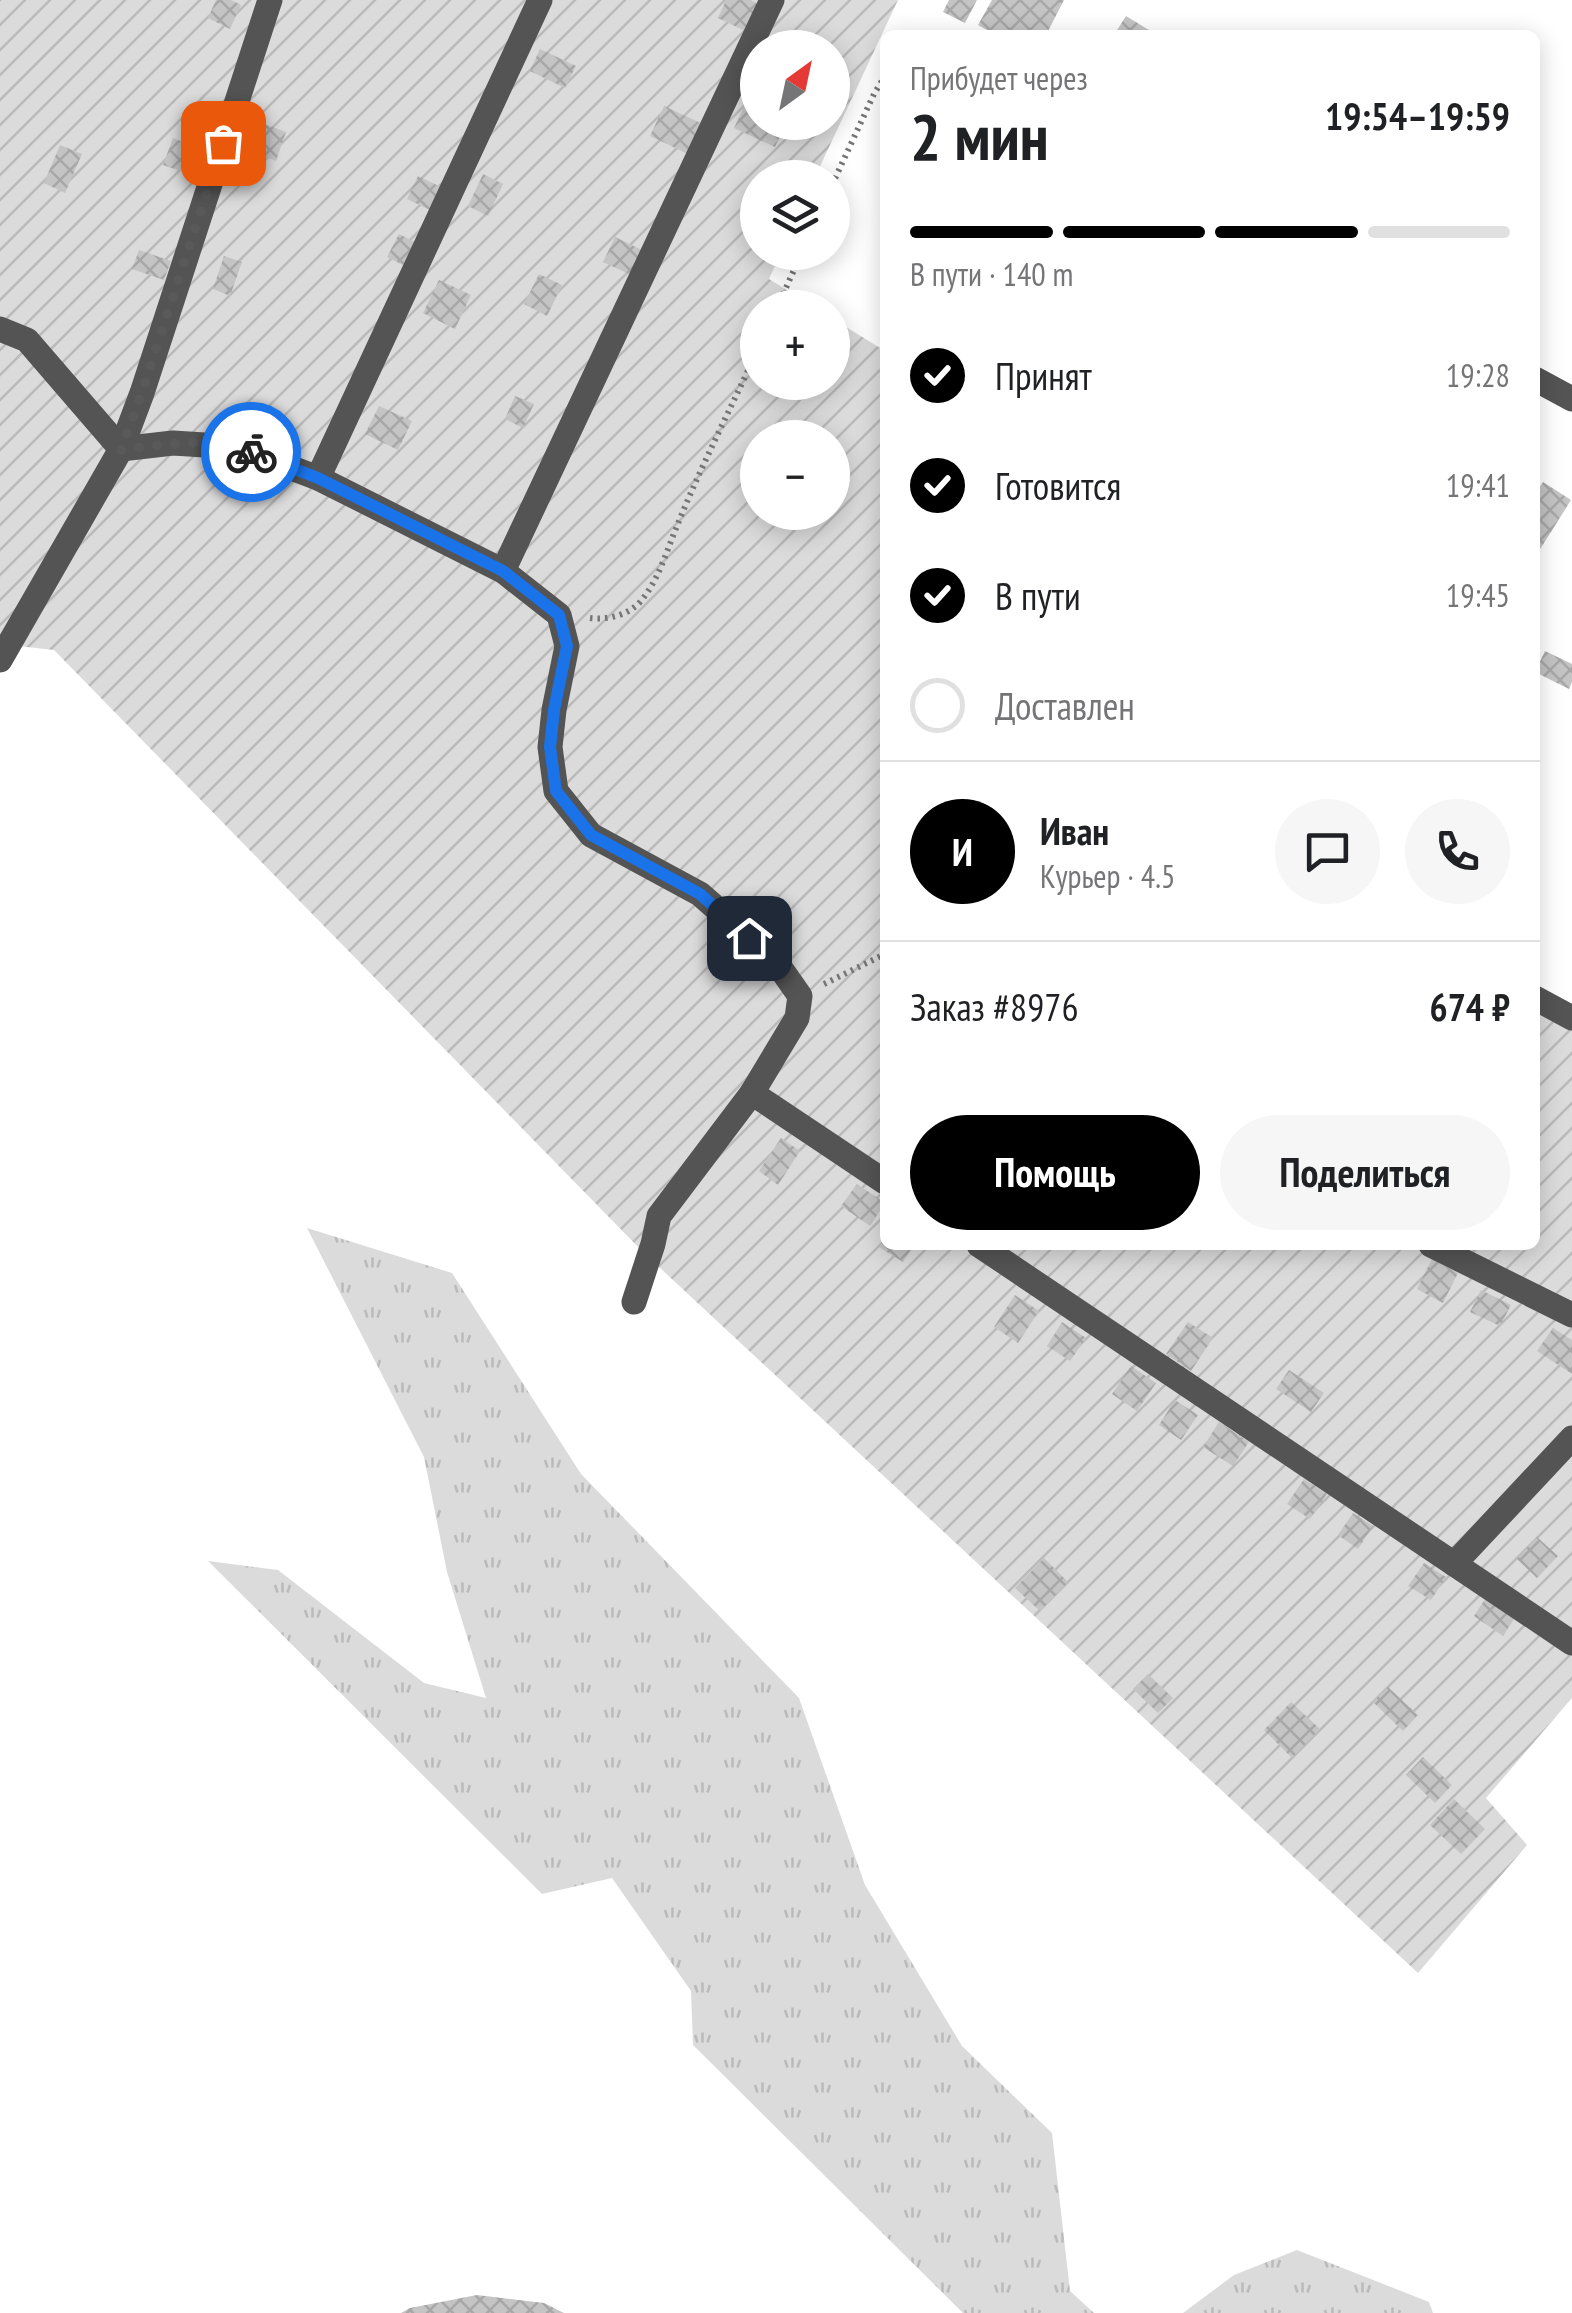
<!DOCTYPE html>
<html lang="ru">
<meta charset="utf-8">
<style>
:root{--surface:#fff;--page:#f6f6f6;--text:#202124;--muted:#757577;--line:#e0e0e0;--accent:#000}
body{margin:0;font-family:"PT Sans Narrow",sans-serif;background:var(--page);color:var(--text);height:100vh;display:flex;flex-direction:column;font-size:38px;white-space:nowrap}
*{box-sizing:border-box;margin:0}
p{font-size:32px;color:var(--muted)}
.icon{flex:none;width:55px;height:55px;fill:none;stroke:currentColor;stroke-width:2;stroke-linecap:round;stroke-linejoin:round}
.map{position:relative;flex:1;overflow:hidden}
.panel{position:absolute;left:880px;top:30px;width:660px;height:1220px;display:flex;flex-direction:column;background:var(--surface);border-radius:15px;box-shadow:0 5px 25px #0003}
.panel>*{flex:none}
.needle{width:65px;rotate:33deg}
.buttons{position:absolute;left:740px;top:30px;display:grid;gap:20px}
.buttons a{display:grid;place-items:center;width:110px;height:110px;border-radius:50%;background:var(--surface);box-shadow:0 5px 25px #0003;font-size:50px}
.pin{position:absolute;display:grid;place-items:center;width:85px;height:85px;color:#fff;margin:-42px;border-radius:20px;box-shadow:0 5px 15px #0006}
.courier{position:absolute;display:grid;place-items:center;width:100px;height:100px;margin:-50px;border:8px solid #1a73e8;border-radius:50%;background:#fff;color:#222;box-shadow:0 2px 12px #0007}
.headline em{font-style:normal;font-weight:700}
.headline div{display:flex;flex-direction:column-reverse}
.headline{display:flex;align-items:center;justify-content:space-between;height:170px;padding:0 30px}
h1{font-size:65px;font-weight:700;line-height:75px}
.bar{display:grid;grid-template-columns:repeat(4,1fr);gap:15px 10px;align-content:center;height:120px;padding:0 30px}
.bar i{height:12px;border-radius:8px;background:var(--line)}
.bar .selected{background:var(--accent)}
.bar p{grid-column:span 4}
.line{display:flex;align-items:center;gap:25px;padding:0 30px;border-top:2px solid var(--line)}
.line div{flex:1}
.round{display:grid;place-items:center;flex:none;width:105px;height:105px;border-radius:52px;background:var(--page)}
ol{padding:0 30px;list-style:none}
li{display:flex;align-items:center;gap:30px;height:110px}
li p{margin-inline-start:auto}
li .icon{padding:10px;border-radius:50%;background:var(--accent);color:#fff;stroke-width:4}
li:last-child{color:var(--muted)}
li i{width:55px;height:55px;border:5px solid var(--line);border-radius:50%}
.cta{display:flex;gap:20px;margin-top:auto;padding:20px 30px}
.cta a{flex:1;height:115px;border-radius:60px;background:var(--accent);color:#fff;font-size:40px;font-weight:700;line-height:115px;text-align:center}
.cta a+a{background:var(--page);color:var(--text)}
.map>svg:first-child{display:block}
</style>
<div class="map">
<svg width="1572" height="2313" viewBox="0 0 1572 2313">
<defs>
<pattern id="grass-tufts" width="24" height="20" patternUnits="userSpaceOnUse" patternTransform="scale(2.5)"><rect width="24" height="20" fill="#dbdbdb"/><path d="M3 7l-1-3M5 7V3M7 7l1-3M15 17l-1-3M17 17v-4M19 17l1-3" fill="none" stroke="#bababa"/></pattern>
<pattern id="garden-furrows" width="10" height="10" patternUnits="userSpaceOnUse" patternTransform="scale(2.5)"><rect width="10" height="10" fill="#dbdbdb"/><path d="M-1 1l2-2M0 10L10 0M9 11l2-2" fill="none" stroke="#bababa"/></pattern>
<pattern id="building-cross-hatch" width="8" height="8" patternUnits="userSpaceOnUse" patternTransform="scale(2.5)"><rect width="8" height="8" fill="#c4c4c4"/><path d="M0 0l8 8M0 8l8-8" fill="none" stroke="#a7a7a7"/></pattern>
</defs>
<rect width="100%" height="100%" fill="#fff"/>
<g fill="url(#grass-tufts)">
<polygon points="307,1228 452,1273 581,1474 799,1698 865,1885 962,2046 1052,2133 1070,2291 1094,2313 963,2313 693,2045 691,1991 612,1878 542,1894 208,1561 278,1570 424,1683 486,1698 447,1572 424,1457"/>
<polygon points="1297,2250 1429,2302 1433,2313 1183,2313 1234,2275"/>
</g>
<path fill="url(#garden-furrows)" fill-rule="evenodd" d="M0,0h898l-83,177 -57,1v74l23,1 -12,26 45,28 -56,1v74h74l1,-63 52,32v894h650v-249l37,21v681l-86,100 41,47 -109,128 -773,-719 -591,-604 -54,-6zM758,48h74v74h-74zM758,438h74v74h-74z"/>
<g fill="url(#building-cross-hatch)">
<polygon points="216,0 231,0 241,5 230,29 208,18"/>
<polygon points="726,0 750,0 758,4 745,31 718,18"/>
<polygon points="949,0 977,0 965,23 943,12"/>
<polygon points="992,0 1064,0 1046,35 996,35 978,25"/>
<polygon points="1126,16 1157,35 1114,35"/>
<polygon points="540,49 576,66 565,88 530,71"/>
<polygon points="758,78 758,122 787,122 775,147 734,128"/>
<polygon points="664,106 705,125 690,155 650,136"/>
<polygon points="245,117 286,132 276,161 235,145"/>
<polygon points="173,138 202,150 192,175 163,165"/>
<polygon points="60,145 82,154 65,193 44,183"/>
<polygon points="483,174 503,184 488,216 468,206"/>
<polygon points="418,176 445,189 434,212 407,199"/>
<polygon points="399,234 415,242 403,265 387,257"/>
<polygon points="615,237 642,250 631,275 603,262"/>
<polygon points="139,250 171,261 164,280 132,269"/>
<polygon points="224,256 242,262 230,296 213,289"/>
<polygon points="539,274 562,285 547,316 524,304"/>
<polygon points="439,280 471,295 455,329 423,313"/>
<polygon points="515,396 534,404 523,428 505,419"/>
<polygon points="379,406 412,421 398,450 365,434"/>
<polygon points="1543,482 1571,500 1539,551 1535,548 1535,494"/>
<polygon points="1545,651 1572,664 1572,682 1569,689 1535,672"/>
<polygon points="781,1138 800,1151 778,1185 759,1171"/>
<polygon points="857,1184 885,1203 870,1226 841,1206"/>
<polygon points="885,1238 885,1245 914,1245 903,1262 879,1247"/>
<polygon points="1432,1259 1458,1273 1443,1303 1417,1289"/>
<polygon points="1481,1290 1511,1305 1500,1326 1470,1312"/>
<polygon points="1015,1295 1039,1311 1018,1343 994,1327"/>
<polygon points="1062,1322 1086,1338 1070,1361 1047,1346"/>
<polygon points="1188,1322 1213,1338 1191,1371 1166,1354"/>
<polygon points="1553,1328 1572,1340 1572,1374 1537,1351"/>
<polygon points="1131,1366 1156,1383 1137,1411 1112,1394"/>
<polygon points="1289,1370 1324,1393 1311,1412 1276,1389"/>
<polygon points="1175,1400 1198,1415 1181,1440 1159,1425"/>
<polygon points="1219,1422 1249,1442 1233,1466 1203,1447"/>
<polygon points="1304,1479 1327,1494 1310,1519 1287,1504"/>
<polygon points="1353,1513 1373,1526 1358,1549 1338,1535"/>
<polygon points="1537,1537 1558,1556 1537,1578 1517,1559"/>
<polygon points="1044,1558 1068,1582 1040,1611 1015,1588"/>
<polygon points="1424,1563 1446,1577 1431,1600 1408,1586"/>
<polygon points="1485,1599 1514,1619 1503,1636 1474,1616"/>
<polygon points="1148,1674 1173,1698 1158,1713 1133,1689"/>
<polygon points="1388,1687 1418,1715 1403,1731 1373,1702"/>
<polygon points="1291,1702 1320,1729 1292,1758 1264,1730"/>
<polygon points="1423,1757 1452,1785 1435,1803 1406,1775"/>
<polygon points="1454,1799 1485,1829 1461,1854 1430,1825"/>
<polygon points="477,2295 544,2303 564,2313 401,2313 410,2308"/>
</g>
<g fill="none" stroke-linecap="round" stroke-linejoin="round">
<g stroke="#767676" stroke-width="6" stroke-dasharray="2.5 5" stroke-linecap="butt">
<polyline points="832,185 874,94 885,76"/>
<polyline points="777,308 802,252"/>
<path d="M590,618c18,2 38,-3 50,-16 19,-22 26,-50 37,-76 24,-60 54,-118 81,-177"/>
<polyline points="824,984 885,954"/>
</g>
<g stroke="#545454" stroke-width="25">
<polyline points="0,329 27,340 121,449"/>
<polyline points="1535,379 1572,399"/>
<polyline points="121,449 173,443 236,447 318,478 503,571 559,615 567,646 554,710 550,747 556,791 591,835 700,894 774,959 800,996 797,1018 752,1093 885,1182"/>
<polyline points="318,478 540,0"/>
<polyline points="503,571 772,0"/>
<polyline points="0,660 121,449 142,393 270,0"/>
<polyline points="1535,998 1572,1018"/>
<polyline points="979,1245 1572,1643"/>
<polyline points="1431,1245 1572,1315"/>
<polyline points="634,1302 653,1244 659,1216 752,1093"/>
<polyline points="1454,1564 1572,1438"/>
</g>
</g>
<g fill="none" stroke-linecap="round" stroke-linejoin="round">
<path stroke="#595959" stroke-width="10" stroke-dasharray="0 18" d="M223,143l-81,249 -21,58c42,-6 89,-13 130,2"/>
<polyline stroke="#1a73e8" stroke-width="12" points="251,452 318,478 503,571 559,615 567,646 554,710 550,747 556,791 591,835 700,894 749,938"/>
</g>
</svg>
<div class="buttons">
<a><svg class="needle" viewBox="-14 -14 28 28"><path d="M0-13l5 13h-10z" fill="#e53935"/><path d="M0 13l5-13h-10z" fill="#757577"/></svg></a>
<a><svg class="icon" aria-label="layers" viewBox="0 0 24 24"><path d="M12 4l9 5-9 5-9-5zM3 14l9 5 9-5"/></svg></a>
<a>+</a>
<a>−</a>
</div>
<div class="pin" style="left:223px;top:143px;background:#ea580c"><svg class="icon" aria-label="bag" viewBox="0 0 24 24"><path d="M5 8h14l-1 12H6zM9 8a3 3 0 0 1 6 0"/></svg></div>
<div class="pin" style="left:749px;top:938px;background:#1f2937"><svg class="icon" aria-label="home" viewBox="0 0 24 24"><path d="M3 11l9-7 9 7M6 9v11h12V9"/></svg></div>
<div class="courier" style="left:251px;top:452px"><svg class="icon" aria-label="bike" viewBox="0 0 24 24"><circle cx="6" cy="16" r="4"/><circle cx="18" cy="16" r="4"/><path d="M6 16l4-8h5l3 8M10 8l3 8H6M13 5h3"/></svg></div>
<section class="panel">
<div class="headline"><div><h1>2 мин</h1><p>Прибудет через</p></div><em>19:54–19:59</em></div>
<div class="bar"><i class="selected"></i><i class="selected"></i><i class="selected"></i><i></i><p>В пути · 140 m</p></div>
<ol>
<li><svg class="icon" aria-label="check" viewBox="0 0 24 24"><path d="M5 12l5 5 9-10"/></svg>Принят<p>19:28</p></li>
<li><svg class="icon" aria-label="check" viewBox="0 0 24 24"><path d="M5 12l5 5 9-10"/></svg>Готовится<p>19:41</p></li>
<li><svg class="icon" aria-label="check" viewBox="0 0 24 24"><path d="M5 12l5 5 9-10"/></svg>В пути<p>19:45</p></li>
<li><i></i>Доставлен</li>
</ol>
<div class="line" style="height:180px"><b class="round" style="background:var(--accent);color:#fff">И</b><div><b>Иван</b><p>Курьер · 4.5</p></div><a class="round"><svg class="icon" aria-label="chat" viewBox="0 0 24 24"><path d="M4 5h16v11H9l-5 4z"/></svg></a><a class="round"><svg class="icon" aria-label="phone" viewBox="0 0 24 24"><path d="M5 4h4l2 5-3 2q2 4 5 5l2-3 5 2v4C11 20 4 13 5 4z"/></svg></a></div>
<div class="line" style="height:130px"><div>Заказ #8976</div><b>674 ₽</b></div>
<div class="cta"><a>Помощь</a><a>Поделиться</a></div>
</section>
</div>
